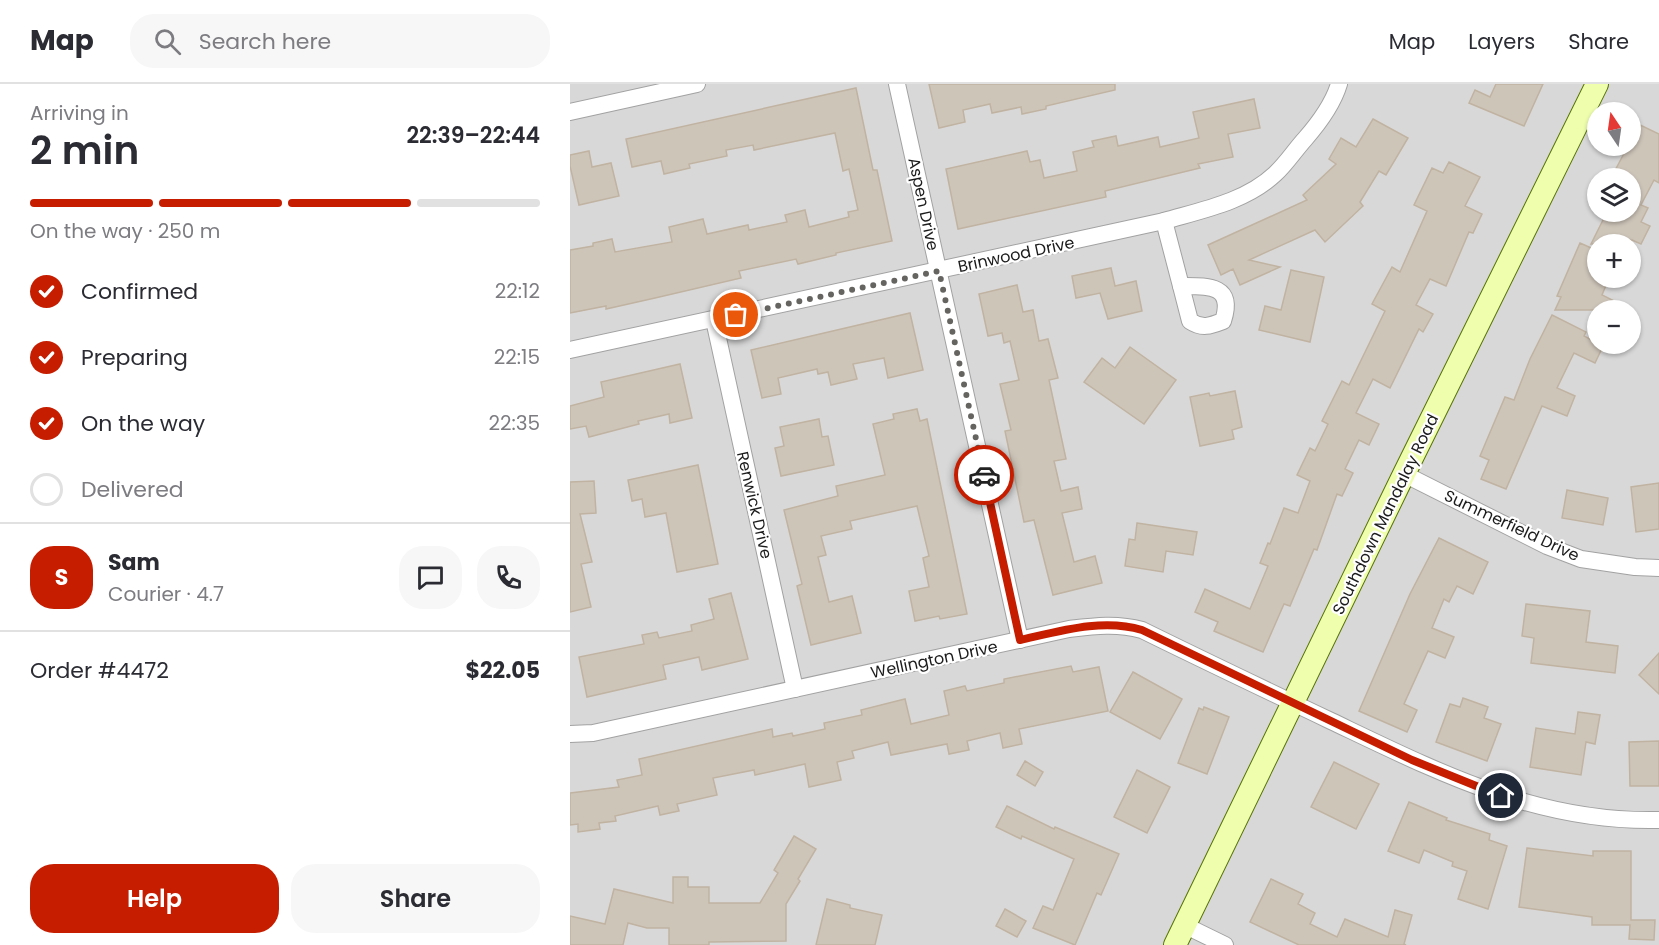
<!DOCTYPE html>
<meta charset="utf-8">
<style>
:root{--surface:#fff;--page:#f7f7f7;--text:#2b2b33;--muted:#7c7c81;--line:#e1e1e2;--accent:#c61d00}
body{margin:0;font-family:Poppins,sans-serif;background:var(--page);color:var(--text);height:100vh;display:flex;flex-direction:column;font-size:22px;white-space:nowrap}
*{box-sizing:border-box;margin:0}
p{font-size:20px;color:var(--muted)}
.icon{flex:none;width:33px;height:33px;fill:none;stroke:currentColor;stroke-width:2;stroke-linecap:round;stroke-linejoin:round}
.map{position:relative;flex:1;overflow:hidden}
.panel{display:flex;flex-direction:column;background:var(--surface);width:570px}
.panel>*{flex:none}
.needle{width:39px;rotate:347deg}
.fabs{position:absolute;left:1017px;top:18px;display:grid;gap:12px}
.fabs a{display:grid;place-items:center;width:54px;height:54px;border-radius:50%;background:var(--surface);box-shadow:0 2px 4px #0004;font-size:30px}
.pin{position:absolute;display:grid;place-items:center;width:51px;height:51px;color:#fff;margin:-26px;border:3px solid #fff;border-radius:50%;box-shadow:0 2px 6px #0007}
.courier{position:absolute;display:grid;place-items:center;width:60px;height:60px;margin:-30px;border:4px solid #c61d00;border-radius:50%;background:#fff;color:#222;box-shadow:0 2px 8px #0007}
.head em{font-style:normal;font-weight:600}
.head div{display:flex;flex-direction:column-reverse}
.head{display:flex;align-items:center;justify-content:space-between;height:102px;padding:0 30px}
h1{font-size:39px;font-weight:600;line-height:45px}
.bar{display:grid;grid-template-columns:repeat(4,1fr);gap:9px 6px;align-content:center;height:72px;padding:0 30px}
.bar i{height:8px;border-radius:4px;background:var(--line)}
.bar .current{background:var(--accent)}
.bar p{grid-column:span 4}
.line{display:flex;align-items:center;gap:15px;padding:0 30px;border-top:2px solid var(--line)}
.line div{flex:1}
.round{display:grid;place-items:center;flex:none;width:63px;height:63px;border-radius:24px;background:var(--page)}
ol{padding:0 30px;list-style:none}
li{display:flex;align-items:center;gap:18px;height:66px}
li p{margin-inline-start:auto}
li .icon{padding:6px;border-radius:50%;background:var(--accent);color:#fff;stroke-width:4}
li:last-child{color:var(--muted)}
li i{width:33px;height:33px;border:3px solid var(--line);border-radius:50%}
.action{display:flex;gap:12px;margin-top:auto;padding:12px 30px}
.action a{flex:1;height:69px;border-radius:24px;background:var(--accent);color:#fff;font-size:24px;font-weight:600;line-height:69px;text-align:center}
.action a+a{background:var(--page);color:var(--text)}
header{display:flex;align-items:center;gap:36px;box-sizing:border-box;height:84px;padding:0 30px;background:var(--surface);border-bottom:2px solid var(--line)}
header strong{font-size:28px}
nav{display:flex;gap:33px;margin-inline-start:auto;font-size:21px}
.search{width:420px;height:54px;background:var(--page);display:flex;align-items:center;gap:15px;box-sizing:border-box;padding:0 21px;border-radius:24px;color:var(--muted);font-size:22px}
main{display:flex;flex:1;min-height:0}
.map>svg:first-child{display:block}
</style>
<header>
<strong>Map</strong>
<div class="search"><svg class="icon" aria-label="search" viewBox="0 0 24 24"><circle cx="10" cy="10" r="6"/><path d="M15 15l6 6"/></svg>Search here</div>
<nav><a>Map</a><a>Layers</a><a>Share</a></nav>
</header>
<main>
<section class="panel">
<div class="head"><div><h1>2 min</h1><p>Arriving in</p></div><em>22:39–22:44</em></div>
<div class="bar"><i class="current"></i><i class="current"></i><i class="current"></i><i></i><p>On the way · 250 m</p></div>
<ol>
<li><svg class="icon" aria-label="check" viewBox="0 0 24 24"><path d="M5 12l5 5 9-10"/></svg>Confirmed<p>22:12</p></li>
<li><svg class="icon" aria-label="check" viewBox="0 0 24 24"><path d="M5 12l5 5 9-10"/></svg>Preparing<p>22:15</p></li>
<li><svg class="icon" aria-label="check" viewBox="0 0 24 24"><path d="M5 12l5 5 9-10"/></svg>On the way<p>22:35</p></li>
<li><i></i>Delivered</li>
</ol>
<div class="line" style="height:108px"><b class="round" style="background:var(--accent);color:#fff">S</b><div><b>Sam</b><p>Courier · 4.7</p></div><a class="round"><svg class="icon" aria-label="chat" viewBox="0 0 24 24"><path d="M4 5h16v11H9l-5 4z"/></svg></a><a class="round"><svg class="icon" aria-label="phone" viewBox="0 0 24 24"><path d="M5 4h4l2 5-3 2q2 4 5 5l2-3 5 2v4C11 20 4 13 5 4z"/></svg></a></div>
<div class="line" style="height:78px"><div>Order #4472</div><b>$22.05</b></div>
<div class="action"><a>Help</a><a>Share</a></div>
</section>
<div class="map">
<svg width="1089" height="861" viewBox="0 0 1089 861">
<rect width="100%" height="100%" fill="#eeebdf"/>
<path fill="#d9d8d8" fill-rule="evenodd" d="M0,0h1089v861h-1089zM1028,28h32v34h-32zM1028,94h32v34h-32zM1028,160h32v34h-32zM1028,226h32v34h-32z"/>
<g fill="#cec5b9" stroke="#c0b3a1" stroke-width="1.5">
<polygon points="359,0 545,0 545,6 476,22 476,25 452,30 451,23 422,29 420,20 393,26 395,38 369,44"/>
<polygon points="926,0 973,0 954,42 899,19 905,6 920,13"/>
<polygon points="286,4 303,86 307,86 322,157 266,169 266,171 228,180 226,175 169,187 171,194 85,214 36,225 36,222 0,229 0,166 23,162 23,159 42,155 45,168 102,158 99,143 133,135 137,150 178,141 179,146 217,138 215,131 235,126 239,143 279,133 278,128 288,126 279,85 273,87 265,49 184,66 183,61 156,66 157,72 119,80 120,84 94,90 91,77 62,83 56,55"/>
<polygon points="684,15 690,44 658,50 663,73 628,80 630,84 535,107 536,113 388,145 376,85 457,67 460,78 470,76 474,94 507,87 503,68 524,63 522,57 546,52 548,62 588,53 590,63 629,54 623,28"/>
<polygon points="803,35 838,54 816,91 809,87 790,118 793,122 755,158 745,146 679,176 710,183 670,201 663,185 651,191 638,161 737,116 733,111 766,80 759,75 771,54 786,63"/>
<polygon points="1068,40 1089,50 1089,99 1084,96 1071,121 1078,124 1071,138 1080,142 1071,160 1062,156 1060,159 1060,155 1058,160 1021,160 1037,128 1060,128 1060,94 1041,94 1058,62 1060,62 1060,56"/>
<polygon points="19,67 22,83 41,79 49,112 9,121 0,82 0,71"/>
<polygon points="879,78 910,93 895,122 912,130 903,149 899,148 876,202 860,195 846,221 863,230 853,248 849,245 820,304 803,295 786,329 809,340 799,361 789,356 775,385 783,389 772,412 767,410 747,466 744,465 720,522 714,520 693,568 644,547 648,538 625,528 635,505 680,525 698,482 690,479 698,459 700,460 714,424 728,429 740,397 727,391 740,364 745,367 758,340 752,337 772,297 779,301 815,227 802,220 822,183 830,188 857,127 844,121 862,84 873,89"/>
<polygon points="1010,159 1028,167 1028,194 1039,194 1032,211 1062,226 985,226 991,213 987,212"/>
<polygon points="541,184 545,202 566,197 572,227 538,235 530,209 506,214 502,192"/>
<polygon points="721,186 754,193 740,258 689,246 695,222 711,226"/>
<polygon points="447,201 453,228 463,226 469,257 478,255 488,294 479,296 496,375 484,377 491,407 508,403 512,425 492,429 504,478 525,472 532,499 483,511 464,436 454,438 435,347 441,346 430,300 449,296 440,257 434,259 432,249 418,252 409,210"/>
<polygon points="340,229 353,286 318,294 314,274 283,280 287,295 261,301 258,288 248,290 247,285 208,294 211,310 192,314 181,266"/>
<polygon points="982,231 1016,248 1014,252 1033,262 1025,279 1004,269 987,304 1005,312 997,332 972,322 936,405 911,395 919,376 910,372 935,313 944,316 960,275"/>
<polygon points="560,263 606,296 574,340 514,298 532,274 545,284"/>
<polygon points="110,280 122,334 100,339 99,330 68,337 69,340 19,353 16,342 0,345 0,322 34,313 31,298"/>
<polygon points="665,307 672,343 662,346 664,355 630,362 620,313 639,309 640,312"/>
<polygon points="347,325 350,337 357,335 397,530 370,535 369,532 345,537 339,507 359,503 353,474 359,472 347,422 280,437 282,445 251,452 256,471 248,473 259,518 282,512 291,549 241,561 227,502 232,500 214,426 268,412 266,402 315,391 303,340 324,335 323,330"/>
<polygon points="249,335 252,353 258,352 264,381 211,392 205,364 214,362 210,343"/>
<polygon points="128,381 148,480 107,488 96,429 75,433 72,415 62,417 58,396"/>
<polygon points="24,397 26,429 10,430 22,478 11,480 21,523 0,528 0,398"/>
<polygon points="1089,399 1089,445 1066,448 1061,403"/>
<polygon points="997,406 1038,414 1033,441 992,434"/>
<polygon points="567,439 627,448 623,471 596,467 593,488 555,482 559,455 565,456"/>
<polygon points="869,454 918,478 903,510 887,502 879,518 874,515 862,544 884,553 875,574 858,567 834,620 847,626 837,648 789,627 840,510"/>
<polygon points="161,509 178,575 132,586 129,573 93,581 96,595 17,613 9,573 74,560 72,551 87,548 89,554 122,547 121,541 144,535 139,515"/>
<polygon points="956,520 1020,527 1016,558 1048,562 1045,589 961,579 964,554 952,552"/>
<polygon points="1089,569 1089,610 1069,591"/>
<polygon points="501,582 503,588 529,583 538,627 449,645 452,660 433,664 430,649 397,657 399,666 379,670 377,660 321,671 318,658 282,667 284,674 267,678 271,696 239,703 235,680 185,691 184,686 143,694 147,711 107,720 109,727 90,731 88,722 45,732 46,737 29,739 30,745 8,748 8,740 0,741 0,709 49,703 47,696 72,691 69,675 202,645 203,653 222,649 223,652 255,645 254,639 292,631 291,626 335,615 341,640 379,631 374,607 395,602 397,607 434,599 434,595"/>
<polygon points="563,588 612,615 590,655 540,628"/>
<polygon points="893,614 918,623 914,634 931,640 917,677 866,658 880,620 890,623"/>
<polygon points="634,623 659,633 637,690 608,679 629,624 633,626"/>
<polygon points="1008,628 1030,631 1025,660 1016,658 1011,691 960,683 966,644 1005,650"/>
<polygon points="1089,657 1089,702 1060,702 1059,658"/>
<polygon points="455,677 473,688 465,702 447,691"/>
<polygon points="764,678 809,700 786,745 741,723"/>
<polygon points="567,686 600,703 577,749 544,733"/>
<polygon points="839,718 877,734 876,736 920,750 919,756 937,762 918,825 888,815 897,787 882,782 883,778 854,766 849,779 818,767"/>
<polygon points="437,722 484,745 485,743 549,770 531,811 527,809 505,861 463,844 473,822 483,826 504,775 452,752 451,755 426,743"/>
<polygon points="224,752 246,765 228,795 230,797 216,820 216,857 139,858 139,861 99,861 99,844 77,844 58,839 53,861 0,861 0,832 35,840 44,805 103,819 103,793 118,793 118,803 139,803 139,819 190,819 208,789 204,786"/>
<polygon points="957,764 1023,772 1023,767 1061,767 1061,836 1085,836 1084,856 1059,855 1060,841 1022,841 1022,833 949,823"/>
<polygon points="701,795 733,810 728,820 745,829 740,840 767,853 775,835 818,853 825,826 842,831 834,860 836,861 729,861 680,838"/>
<polygon points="257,815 280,821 280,824 312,831 305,861 246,861"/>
<polygon points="435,825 456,837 447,853 426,842"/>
</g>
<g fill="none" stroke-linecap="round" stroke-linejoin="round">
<defs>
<g id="street">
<polyline points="327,0 450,556"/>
<polyline points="0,28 127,0"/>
<polyline points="594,137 611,202"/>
<path d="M611,202c26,0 54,-2 42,35 -13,5 -21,8 -33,0z"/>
<polyline points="144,236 225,605"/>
<path d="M0,266l594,-129c38,-11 81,-19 111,-47 11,-10 20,-24 30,-35 14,-16 28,-35 34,-55"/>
<polyline points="834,390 977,462 1011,475 1065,483 1089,484"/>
<path d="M0,650l23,-1 476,-104c25,-3 48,-6 73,1 63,31 126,61 189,91 107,51 206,102 328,99"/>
<polyline points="614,841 655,861"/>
</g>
<polyline id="secondary" points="605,861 834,390 1027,0"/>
</defs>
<use href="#street" stroke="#a2a2a2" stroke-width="18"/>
<use href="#secondary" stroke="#567400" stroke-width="24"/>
<use href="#street" stroke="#fff" stroke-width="16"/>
<use href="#secondary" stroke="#eefead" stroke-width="22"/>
</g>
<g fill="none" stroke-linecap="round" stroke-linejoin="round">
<polyline stroke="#656460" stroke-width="6" stroke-dasharray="0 10.8" points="166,231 369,187 414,391"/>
<path stroke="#c61d00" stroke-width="8" d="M414,391l36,165c40,-9 83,-22 122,-10l270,130 89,36"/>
</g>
<g text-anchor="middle" stroke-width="4.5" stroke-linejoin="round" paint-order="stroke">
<g font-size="16" fill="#1b1b1b" stroke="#fff">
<text transform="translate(354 120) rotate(78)" y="6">Aspen Drive</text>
<text transform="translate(446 170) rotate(-12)" y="6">Brinwood Drive</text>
<text transform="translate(185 421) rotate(77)" y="6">Renwick Drive</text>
<text transform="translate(815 430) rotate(-64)" y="6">Southdown Mandalay Road</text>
<text transform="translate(942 441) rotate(25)" y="6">Summerfield Drive</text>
<text transform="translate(364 575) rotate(-12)" y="6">Wellington Drive</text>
</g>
</g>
</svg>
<div class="fabs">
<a><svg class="needle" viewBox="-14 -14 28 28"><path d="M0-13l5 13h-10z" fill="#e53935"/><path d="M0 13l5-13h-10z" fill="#7c7c81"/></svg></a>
<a><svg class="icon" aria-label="layers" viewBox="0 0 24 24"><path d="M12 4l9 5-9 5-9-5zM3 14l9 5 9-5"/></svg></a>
<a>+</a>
<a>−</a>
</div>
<div class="pin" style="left:166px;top:231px;background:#ea580c"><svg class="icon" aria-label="bag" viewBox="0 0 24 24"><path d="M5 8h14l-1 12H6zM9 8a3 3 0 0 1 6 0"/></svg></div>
<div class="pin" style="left:931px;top:712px;background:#1f2937"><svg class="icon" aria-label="home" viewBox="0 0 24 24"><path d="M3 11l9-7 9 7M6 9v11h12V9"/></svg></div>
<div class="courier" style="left:414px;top:391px"><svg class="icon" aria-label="car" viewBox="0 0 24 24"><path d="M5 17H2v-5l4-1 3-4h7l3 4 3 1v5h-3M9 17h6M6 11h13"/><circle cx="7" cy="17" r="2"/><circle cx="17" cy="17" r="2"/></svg></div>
</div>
</main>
